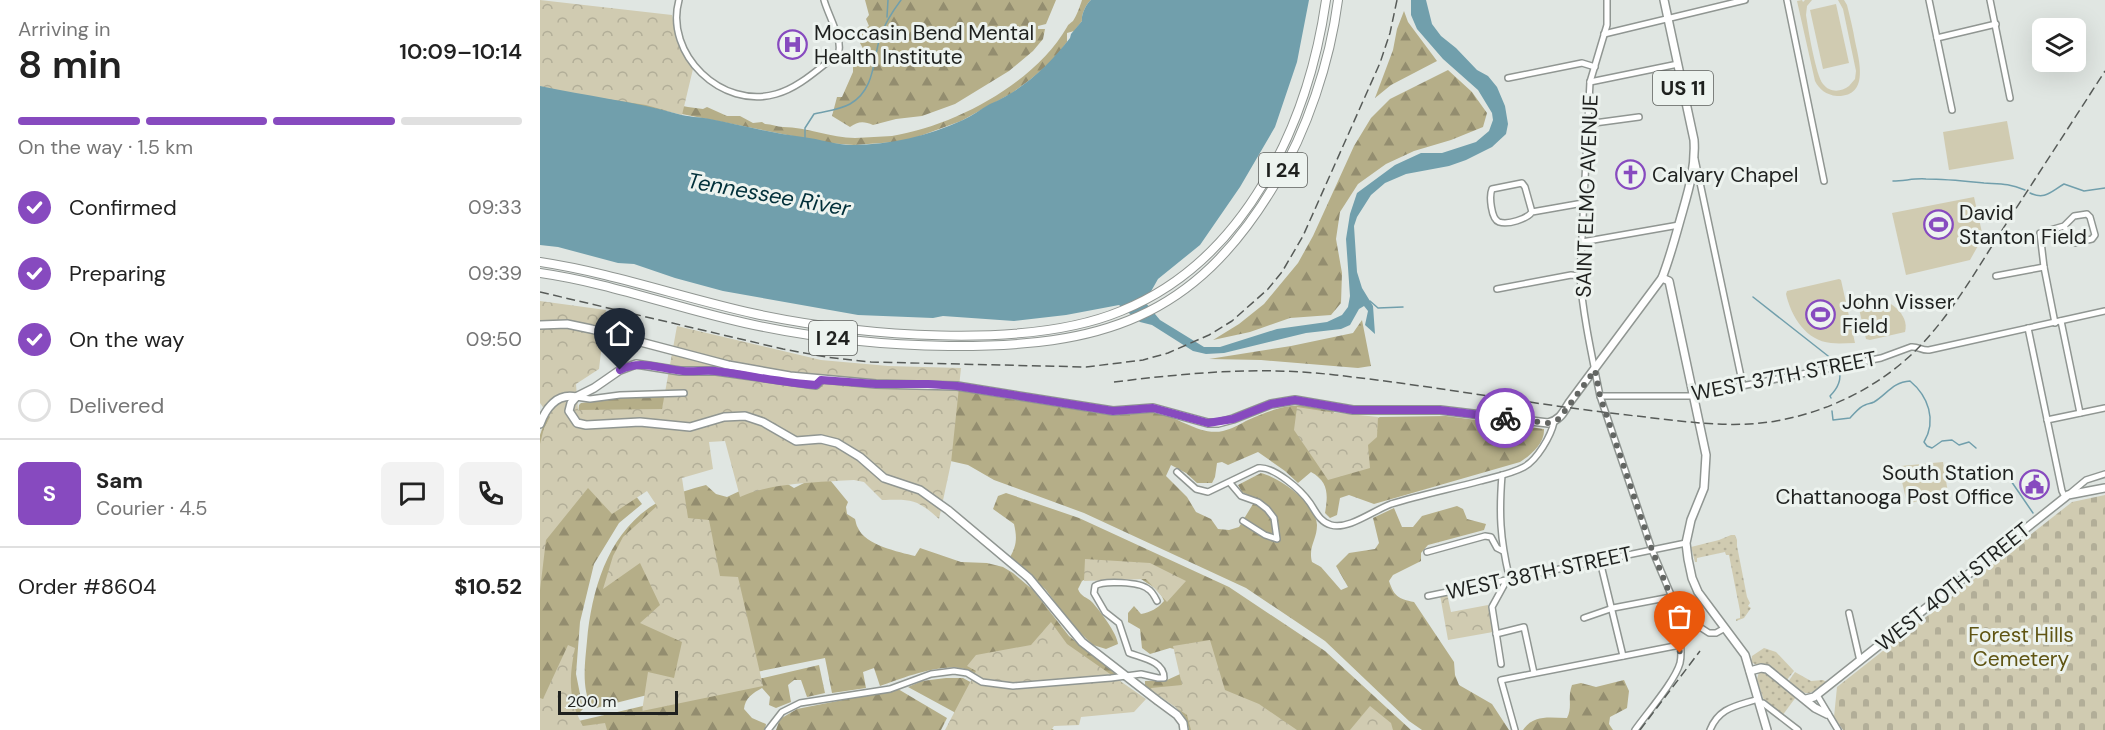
<!DOCTYPE html>
<meta charset="utf-8">
<style>
:root{--surface:#fff;--page:#f2f2f2;--text:#222;--muted:#767676;--line:#e0e0e0;--accent:#874abf}
body{margin:0;font-family:"DM Sans",sans-serif;background:var(--page);color:var(--text);height:100vh;display:flex;flex-direction:column;font-size:22px;white-space:nowrap}
*{box-sizing:border-box;margin:0}
p{font-size:20px;color:var(--muted)}
.icon{flex:none;width:33px;height:33px;fill:none;stroke:currentColor;stroke-width:2;stroke-linecap:round;stroke-linejoin:round}
.map{position:relative;flex:1;overflow:hidden}
.side{display:flex;flex-direction:column;background:var(--surface);width:540px}
.side>*{flex:none}
.tools{position:absolute;left:1492px;top:18px;display:grid;gap:12px}
.tools a{display:grid;place-items:center;width:54px;height:54px;border-radius:9px;background:var(--surface);box-shadow:0 6px 24px #0002;font-size:30px}
.scale{position:absolute;left:18px;bottom:15px;width:120px;box-sizing:border-box;padding-left:6px;border:3px solid #1f211f;border-top:0;font-size:16px;line-height:21px;white-space:nowrap;color:#1f211f;-webkit-text-stroke:4px #edf3ef;paint-order:stroke}
.pin{position:absolute;display:grid;place-items:center;width:51px;height:51px;color:#fff;margin:-62px -26px;border-radius:50% 50% 50% 0;rotate:-45deg;box-shadow:0 0 6px #0007}
.pin .icon{rotate:45deg}
.courier{position:absolute;display:grid;place-items:center;width:60px;height:60px;margin:-30px;border:4px solid #874abf;border-radius:50%;background:#fff;color:#222;box-shadow:0 2px 8px #0007}
.summary em{font-style:normal;font-weight:600}
.summary div{display:flex;flex-direction:column-reverse}
.summary{display:flex;align-items:center;justify-content:space-between;height:102px;padding:0 18px}
h1{font-size:39px;font-weight:600;line-height:45px}
.bar{display:grid;grid-template-columns:repeat(4,1fr);gap:9px 6px;align-content:center;height:72px;padding:0 18px}
.bar i{height:8px;border-radius:4px;background:var(--line)}
.bar .selected{background:var(--accent)}
.bar p{grid-column:span 4}
.line{display:flex;align-items:center;gap:15px;padding:0 18px;border-top:2px solid var(--line)}
.line div{flex:1}
.round{display:grid;place-items:center;flex:none;width:63px;height:63px;border-radius:9px;background:var(--page)}
ol{padding:0 18px;list-style:none}
li{display:flex;align-items:center;gap:18px;height:66px}
li p{margin-inline-start:auto}
li .icon{padding:6px;border-radius:50%;background:var(--accent);color:#fff;stroke-width:4}
li:last-child{color:var(--muted)}
li i{width:33px;height:33px;border:3px solid var(--line);border-radius:50%}
main{display:flex;flex:1;min-height:0}
.map>svg:first-child{display:block}
</style>
<main>
<section class="side">
<div class="summary"><div><h1>8 min</h1><p>Arriving in</p></div><em>10:09–10:14</em></div>
<div class="bar"><i class="selected"></i><i class="selected"></i><i class="selected"></i><i></i><p>On the way · 1.5 km</p></div>
<ol>
<li><svg class="icon" aria-label="check" viewBox="0 0 24 24"><path d="M5 12l5 5 9-10"/></svg>Confirmed<p>09:33</p></li>
<li><svg class="icon" aria-label="check" viewBox="0 0 24 24"><path d="M5 12l5 5 9-10"/></svg>Preparing<p>09:39</p></li>
<li><svg class="icon" aria-label="check" viewBox="0 0 24 24"><path d="M5 12l5 5 9-10"/></svg>On the way<p>09:50</p></li>
<li><i></i>Delivered</li>
</ol>
<div class="line" style="height:108px"><b class="round" style="background:var(--accent);color:#fff">S</b><div><b>Sam</b><p>Courier · 4.5</p></div><a class="round"><svg class="icon" aria-label="chat" viewBox="0 0 24 24"><path d="M4 5h16v11H9l-5 4z"/></svg></a><a class="round"><svg class="icon" aria-label="phone" viewBox="0 0 24 24"><path d="M5 4h4l2 5-3 2q2 4 5 5l2-3 5 2v4C11 20 4 13 5 4z"/></svg></a></div>
<div class="line" style="height:78px"><div>Order #8604</div><b>$10.52</b></div>
</section>
<div class="map">
<svg width="1565" height="730" viewBox="0 0 1565 730">
<defs>
<pattern id="grass-dots" width="8" height="8" patternUnits="userSpaceOnUse" patternTransform="scale(1.5)"><rect width="8" height="8" fill="#d0cbb1"/><path d="M2 2h.1M6 6h.1" fill="none" stroke="#b2ae98" stroke-width="1.8" stroke-linecap="round"/></pattern>
<pattern id="forest-firs" width="22" height="20" patternUnits="userSpaceOnUse" patternTransform="scale(1.5)"><rect width="22" height="20" fill="#b5ae88"/><path d="M5 1l3.5 6h-7zM16 11l3.5 6h-7z" fill="#938d6f"/></pattern>
<pattern id="cemetery-stones" width="16" height="16" patternUnits="userSpaceOnUse" patternTransform="scale(1.5)"><rect width="16" height="16" fill="#d0cbb1"/><path d="M2 7V4a2 2 0 0 1 4 0v3zM10 15v-3a2 2 0 0 1 4 0v3z" fill="#b2ae98"/></pattern>
<pattern id="park-crowns" width="20" height="18" patternUnits="userSpaceOnUse" patternTransform="scale(1.5)"><rect width="20" height="18" fill="#d0cbb1"/><path d="M2 6a3 3 0 1 1 6 0M12 15a3 3 0 1 1 6 0" fill="none" stroke="#b2ae98"/></pattern>
</defs>
<rect width="100%" height="100%" fill="#e0e6e2"/>
<g fill="url(#grass-dots)">
<polygon points="1191,535 1195,535 1197,540 1197,546 1207,597 1210,603 1208,606 1211,608 1204,618 1196,621 1196,619 1200,618 1200,611 1189,555 1186,555 1185,552 1157,558 1157,562 1155,562 1151,547 1179,540"/>
<polygon points="1224,648 1236,652 1254,671 1246,681 1211,662 1212,656"/>
<polygon points="1219,672 1223,672 1256,697 1242,716 1224,701 1217,679"/>
<path d="M1255,672l16,9 12,-1 3,2c-20,16 -18,14 -38,0z"/>
</g>
<g fill="url(#forest-firs)">
<path d="M325,0h191l-10,24 -8,2v3h7l-2,10 -10,12 -24,20 -54,33 -33,12 -26,3 -23,6c-9,-4 -15,-4 -23,2l-18,-11 5,-19h5l11,-25v-11l13,-7 -6,-11 2,-13 7,-4 -3,-7 3,-4z"/>
<path d="M542,0h9c-5,4 -10,15 -9,21l-8,10 -7,2v9l-14,18 -22,19 -19,14 -51,28 -52,19 -14,2 -41,3 -26,-2 -288,-57v-7l148,28 15,2 4,-2 20,9h13l13,7 9,-1 3,2c7,0 12,3 18,3 24,0 48,11 72,11 13,-1 25,-1 37,-2 63,-10 143,-53 175,-109 1,-3 4,-4 6,-6 4,-6 7,-15 9,-21z"/>
<polygon points="864,11 868,22 897,61 851,85 835,98 853,50 857,29"/>
<polygon points="908,70 932,92 947,113 943,127 911,140 874,151 846,164 818,184 800,212 796,239 802,273 801,303 791,315 750,318 710,332 673,340 699,324 724,304 758,263 773,236 814,146 831,118 850,99"/>
<polygon points="822,320 831,366 818,368 721,360 669,359 751,346 813,333"/>
<path d="M403,388l155,23c25,9 37,-1 59,2 22,4 43,23 66,18 9,-2 17,-7 25,-11 38,-16 44,-17 85,-10l3,7 37,3 7,-3 66,-1 98,13c1,14 -13,26 -24,33l-146,42 -25,-9 -9,3 -3,17 -7,3 -5,-5c3,-18 4,-31 -14,-41l-13,11 -13,-12 -27,-19 -30,13 -6,-3 -5,1 -2,14 -3,6h-15l-11,-10 -15,-8 -5,11 21,21 9,15 15,7 7,10 11,1 10,-3 17,-28 -14,-7 -4,-7 23,-12c19,5 55,30 56,52 0,15 -9,21 -5,37l9,5 20,23 7,-3 -12,-21 13,-13 26,-4 4,-6 -6,-25 21,-10 8,19h11l9,-11 35,-10 6,3 4,10 19,5 -2,6 -56,15 -7,8v8l-28,14 -4,6c5,15 9,18 25,21l40,60 1,13 4,10 33,19 17,26h-87l-13,-9 -84,-80 -79,-53 -162,-75 -90,-33 -26,-15 -35,-8 -355,-43 1,-9 2,-2 45,-6z"/>
<polygon points="11,411 86,483 102,504 79,523 54,564 40,622 36,674 43,709 40,712 0,719 0,435 5,420"/>
<path d="M290,480l18,22 -2,5 1,7 8,5c1,3 1,6 3,9 7,17 41,24 57,28l5,-8 41,14 26,1 16,4 10,6 20,17 36,46 47,38 -6,2 -131,3c-4,-3 -7,-7 -11,-9 -23,-9 -66,8 -88,16l-6,-18 -11,4 3,16 -34,5 -7,-35 -162,33 -71,18c-11,-21 -7,-46 -5,-68 5,-55 23,-114 75,-141 14,-7 29,-11 44,-15l10,9 11,3 17,-8 42,-6 8,5 12,-6z"/>
<path d="M466,493l73,25 150,69 96,64 86,79h-222c-3,-23 -26,-31 -44,-44v-5l22,-1 22,-10 -11,-20 -8,-2 -20,6 -8,-6 -2,-19 -12,-7v-9l6,-7 7,8c10,-2 16,-5 23,-13 -4,-11 -11,-14 -20,-20 -17,-12 -24,-25 -47,-18l-4,12 -11,6 -4,8c3,8 9,8 14,13 8,9 25,31 26,42l-12,5 -13,-4 -22,-21 -25,-34 -36,-33c7,-12 7,-20 4,-33l-21,-15 5,-13z"/>
<path d="M279,665l6,28 -18,4 -6,-17h-7l-6,5 3,17 -15,6 -7,-3 1,-8 -8,-9c-9,5 -17,10 -18,21l8,9 14,6 -1,6h-225z"/>
<polygon points="406,678 423,678 500,720 514,730 410,730 416,719 414,712 368,687 382,681"/>
<path d="M1084,680l5,11 -2,17 -17,9 -1,7 4,6h-90c11,-16 27,-12 44,-12 6,-12 0,-19 5,-33l9,-2 15,4z"/>
<polygon points="358,689 407,718 401,730 236,730 240,719 257,709"/>
</g>
<polygon fill="url(#cemetery-stones)" points="1565,495 1565,730 1303,730 1294,717 1297,687 1532,502"/>
<g fill="url(#park-crowns)">
<polygon points="0,0 132,15 137,42 153,69 142,115 106,105 33,94 0,86"/>
<path d="M0,301l66,9 -7,59 -23,15 2,26 84,-1 15,-83 144,34 67,6 73,2 -10,95 -12,56c-22,-20 -27,-20 -57,-19l-18,-18 -10,-2c-33,2 -86,3 -114,17l-15,-56 -16,1 4,27 -31,9 6,40 21,2 11,56 18,1 25,109 -121,25 6,-39 26,6 8,-36 -42,-19 20,-18 -20,-42 -37,26 10,-33 10,-19 34,-31 -10,-15 -35,23 -24,-26 -42,52 -6,50v-146l4,-16 6,-11 -10,-14z"/>
<polygon points="757,407 789,412 838,417 837,437 828,445 830,468 788,480 754,430"/>
<polygon points="545,559 610,563 646,581 627,602 606,579 544,581"/>
<polygon points="907,594 911,612 948,605 953,632 908,640 900,595"/>
<polygon points="511,622 527,644 606,699 594,712 541,717 539,725 514,726 511,730 405,730 436,671 427,666 436,655 491,645"/>
<polygon points="670,640 685,690 719,704 757,730 651,730 647,715 612,691 611,688 642,685 633,646"/>
<path d="M28,645l7,3c-6,29 -7,51 8,78l22,-3 2,7h-67v-32l3,1z"/>
<polygon points="830,706 851,723 853,730 810,730"/>
</g>
<g fill="#d0cbb1">
<path d="M1262,0l1,2 2,-2h7l-5,6 -1,9c2,13 10,61 17,69 7,9 18,8 26,2l6,-7 1,-8 -13,-62 -5,-9h6l3,5c3,12 6,24 8,36 4,19 15,56 -18,55 -11,-1 -18,-7 -22,-15l-18,-80z"/>
<polygon points="1296,4 1309,63 1283,69 1270,10"/>
<polygon points="1467,121 1474,159 1409,170 1403,132"/>
<polygon points="1434,197 1443,237 1430,260 1366,275 1352,213"/>
<path d="M1299,279l2,1 14,63c-8,0 -16,1 -24,0 -25,-2 -40,-27 -45,-49l1,-3z"/>
<path d="M1332,298c16,0 38,16 33,34l-35,8 -4,-1 -9,-39z"/>
<polygon points="1403,462 1408,493 1367,504 1359,468 1361,466"/>
</g>
<path fill="#719fac" d="M551,0h218l-12,62 -22,65 -35,60 -40,58 -42,34 -13,23 15,18 44,27h16l57,-18 50,-7 15,-7 6,-8 2,-11 -4,-57 4,-25 7,-21 38,-28 26,-12h21l34,-11 13,-11 4,-11 -1,-7 -14,-23 -35,-31 -26,-30 -6,-14v-15h15l6,24 9,12 15,12 21,22 11,6 9,11 8,19 3,18 -2,10 -14,13 -26,13 -17,6 -43,8 -21,9 -14,12 -14,22 -3,9 3,46 5,16 11,18 2,28 -10,-9 3,-14 -4,-5 -5,3 -9,16 -9,4 -35,4 -82,20 -18,1 -13,-3 -41,-26 -12,-3 -21,-17 -53,10 -52,6 -71,-5 -10,2 -75,-3 -135,-24 -48,-13 -41,-14 -16,-1 -60,-16 -18,-2v-159c46,10 93,15 138,28 10,3 21,3 32,5 31,6 61,14 93,18 17,2 33,8 49,8 39,0 75,-9 111,-25 9,-4 18,-11 27,-16 33,-14 58,-38 80,-66l1,-4 11,-13c-1,-6 4,-17 9,-21z"/>
<g fill="none" stroke-linecap="round" stroke-linejoin="round">
<g stroke="#719fac" stroke-width="1.5">
<polyline points="347,17 348,0"/>
<path d="M265,139v-11l9,-14c12,-3 25,-4 36,-10 25,-14 23,-44 30,-67 5,-14 12,-25 21,-37"/>
<path d="M1353,181c11,0 22,-3 33,-2 20,0 38,2 58,4 17,1 24,0 41,7"/>
<path d="M1490,193c15,7 20,-1 34,-9l20,7 21,-3"/>
<polyline points="1213,297 1297,363"/>
<polyline points="830,301 838,308 863,307"/>
<path d="M1291,398l-1,-2c8,-8 12,-16 9,-26"/>
<path d="M1292,411l1,9 17,-2c5,-5 9,-11 15,-13 4,-2 5,-1 9,-3 13,-8 19,-20 36,-21 18,15 27,39 14,61l3,4 5,2 10,-7 10,-1 7,5 10,-3 7,6"/>
<polyline points="1469,478 1493,513"/>
</g>
<defs>
<g id="minor">
<path d="M139,0c-15,54 43,110 97,94 23,-6 43,-26 62,-40 6,-12 -10,-39 -14,-54"/>
<path d="M1067,0v25l-17,57 -10,194c3,40 12,80 20,120l52,154 23,54 11,14 23,15h7l9,-5"/>
<polyline points="1247,0 1284,181"/>
<polyline points="1389,0 1412,110"/>
<polyline points="1450,0 1470,98"/>
<polyline points="1064,34 1205,0"/>
<polyline points="1397,38 1456,24"/>
<polyline points="968,78 1042,63 1055,67"/>
<polyline points="1050,82 1138,64"/>
<polyline points="1047,124 1099,117"/>
<polyline points="1155,159 1203,386"/>
<path d="M992,212l-7,-25 -3,-4 -30,6c-3,7 -1,30 7,33 9,3 28,-3 33,-10l51,-9"/>
<polyline points="1042,242 1139,225"/>
<polyline points="1456,276 1504,267"/>
<polyline points="957,289 1031,275 1040,276"/>
<polyline points="1521,321 1540,413"/>
<polyline points="1515,323 1504,267 1500,233 1524,226 1534,216 1547,214 1550,217 1555,235 1552,239 1535,243 1524,226"/>
<polyline points="1488,328 1522,491 1525,497"/>
<path d="M1060,396h92l189,-38 30,-11c7,-1 11,4 18,3l176,-39"/>
<polyline points="36,397 50,399 80,395 144,393"/>
<polyline points="1507,420 1565,408"/>
<path d="M637,472l19,17 12,3 50,-24c16,-2 43,22 52,35 6,9 10,19 21,22 18,5 43,-15 60,-21 29,-9 59,-15 89,-23 14,-4 31,-7 44,-14 13,-7 27,-31 30,-45"/>
<polyline points="690,483 701,496 718,502 727,509 734,518 737,539 725,535 703,521"/>
<polyline points="1528,495 1546,480 1565,474"/>
<polyline points="887,552 945,536 951,537 957,548 963,551"/>
<polyline points="1060,561 1083,656"/>
<polyline points="888,596 1146,543"/>
<polyline points="1309,613 1320,661"/>
<path d="M1044,618l29,-10 58,-11c4,18 13,48 9,66 -5,18 -33,50 -45,67"/>
<polyline points="956,634 984,627 994,673"/>
<path d="M961,664l-9,-57 17,-31c-9,-38 -10,-63 -7,-101"/>
<polyline points="1277,695 1298,730"/>
<polyline points="1219,704 1223,703 1258,730"/>
<path d="M228,730l14,-18 18,-9 90,-14 41,-15 23,-3 13,2 15,9 31,4 98,-8 30,-4 17,4h6c0,-17 -22,-20 -35,-25l-10,-30 -14,-11 -11,-19 1,-7c8,-6 45,-4 53,3 4,2 7,8 9,12"/>
<polyline points="975,730 961,680 1140,645"/>
<path d="M1170,730c9,-23 27,-24 48,-31"/>
</g>
<g id="major">
<polyline points="1122,278 1129,281 1166,455 1164,488 1151,520 1146,543 1148,559 1152,578 1158,592 1205,655 1227,730"/>
<path d="M0,325l27,-1 24,5 137,36 62,11 86,8 81,2 156,25 40,-3 55,15h10l15,-4 38,-15 24,-4 58,10h87l108,13c12,-3 15,-10 21,-20l93,-125c7,-18 12,-36 17,-54 8,-29 17,-54 15,-84l-30,-140"/>
<polyline points="281,380 276,385 176,371 140,371 96,364 80,370 54,388 36,397 31,403 29,411 37,423 46,425 100,422 150,427 184,417 205,416 223,422 256,441 281,439 297,443 320,457 344,478 380,490 408,510 489,578 542,642 618,701 637,715 643,723 644,730"/>
<path d="M0,424c6,-16 17,-31 36,-27"/>
<polyline points="1210,671 1221,668 1227,669 1275,708 1287,714"/>
<polyline points="1266,699 1274,697 1528,495 1565,488"/>
</g>
<g id="highway">
<path d="M0,262c73,11 143,36 216,52 100,21 269,37 365,-3 124,-50 187,-186 205,-311"/>
<path d="M0,273c70,10 136,35 205,50 67,15 136,22 204,23 151,1 245,-26 326,-162 32,-53 55,-122 63,-184"/>
</g>
</defs>
<use href="#minor" stroke="#909692" stroke-width="8"/>
<use href="#major" stroke="#909692" stroke-width="10"/>
<use href="#highway" stroke="#909692" stroke-width="10"/>
<use href="#minor" stroke="#fff" stroke-width="5"/>
<use href="#major" stroke="#fff" stroke-width="7"/>
<use href="#highway" stroke="#fff" stroke-width="8"/>
<g stroke="#575b58" stroke-width="1.5" stroke-dasharray="9 4.5" stroke-linecap="butt">
<polyline points="0,292 243,349 286,357 331,362 546,367 603,360 628,353 669,335 692,321 728,289 742,272 763,236 840,63 850,33 857,0"/>
<path d="M574,382c74,-9 146,-16 221,-7 101,11 200,30 301,41 46,5 94,13 140,5 50,-9 97,-31 135,-66 35,-33 60,-76 86,-117 36,-56 72,-111 108,-167"/>
<polyline points="1100,730 1160,651"/>
</g>
</g>
<g fill="none" stroke-linecap="round" stroke-linejoin="round">
<polyline stroke="#636663" stroke-width="6" stroke-dasharray="0 10.8" points="965,418 1008,423 1019,419 1055,370 1060,396 1112,550 1131,597 1140,653"/>
<path stroke="#874abf" stroke-width="8" d="M80,370c21,-11 40,-1 63,1 10,1 21,-1 32,0 34,4 67,12 101,14l5,-5 55,4h52l29,2 156,25 40,-3 55,15 25,-4 38,-15 24,-4 58,10h87l65,8"/>
</g>
<defs>
<symbol id="hospital-ring" viewBox="-11 -11 22 22"><circle r="9.5" fill="#edf3ef" stroke="#874abf" stroke-width="1.5"/><path d="M-5-5h3v3.5h4V-5h3V5h-3V1.5h-4V5h-3Z" fill="#874abf"/></symbol>
<symbol id="church-ring" viewBox="-11 -11 22 22"><circle r="9.5" fill="#edf3ef" stroke="#874abf" stroke-width="1.5"/><path d="M-1.2-6h2.4v3.5h3.3v2.4h-3.3V6h-2.4V-.1h-3.3v-2.4h3.3Z" fill="#874abf"/></symbol>
<symbol id="stadium-ring" viewBox="-11 -11 22 22"><circle r="9.5" fill="#edf3ef" stroke="#874abf" stroke-width="1.5"/><path d="M0-5a6.5 5 0 1 0 0 10a6.5 5 0 1 0 0-10ZM-3.5-1.8h7v3.6h-7Z" fill="#874abf"/></symbol>
<symbol id="civic-ring" viewBox="-11 -11 22 22"><circle r="9.5" fill="#edf3ef" stroke="#874abf" stroke-width="1.5"/><path d="M-.6-6.5H3V-4.5H.6V-3L4-1V1h2V6H-6V1h2V-1L-.6-3ZM-1.2 2.5V6h2.4V2.5Z" fill="#874abf"/></symbol>
</defs>
<g fill-rule="evenodd">
<use href="#hospital-ring" x="236" y="28" width="33" height="33"/>
<use href="#church-ring" x="1074" y="158" width="33" height="33"/>
<use href="#stadium-ring" x="1382" y="208" width="33" height="33"/>
<use href="#stadium-ring" x="1264" y="298" width="33" height="33"/>
<use href="#civic-ring" x="1478" y="468" width="33" height="33"/>
</g>
<g text-anchor="middle" stroke-width="6" stroke-linejoin="round" paint-order="stroke">
<g fill="#edf3ef" stroke="#5d605d" stroke-width="1.5">
<rect x="1113" y="71" width="60" height="34" rx="4.5"/>
<rect x="719" y="153" width="48" height="34" rx="4.5"/>
<rect x="269" y="321" width="48" height="34" rx="4.5"/>
</g>
<g font-size="20" font-weight="bold" fill="#1f211f">
<text x="1143" y="95">US 11</text>
<text x="743" y="177">I 24</text>
<text x="293" y="345">I 24</text>
</g>
<g font-size="21" fill="#1f211f" stroke="#edf3ef" text-anchor="start">
<text x="274" y="40">Moccasin Bend Mental<tspan x="274" dy="24">Health Institute</tspan></text>
<text x="1112" y="182">Calvary Chapel</text>
<text x="1419" y="220">David<tspan x="1419" dy="24">Stanton Field</tspan></text>
<text x="1302" y="309">John Visser<tspan x="1302" dy="24">Field</tspan></text>
<text x="1474" y="480" text-anchor="end">South Station<tspan x="1474" dy="24">Chattanooga Post Office</tspan></text>
</g>
<g font-size="21" fill="#1f211f" stroke="#edf3ef">
<text transform="translate(1047 196) rotate(-88)" y="7">SAINT ELMO AVENUE</text>
<text transform="translate(1244 376) rotate(-11)" y="7">WEST 37TH STREET</text>
<text transform="translate(999 573) rotate(-12)" y="7">WEST 38TH STREET</text>
<text transform="translate(1413 587) rotate(-39)" y="7">WEST 40TH STREET</text>
</g>
<g font-size="21" fill="#5f5413" stroke="#edf3ef">
<text x="1481" y="642">Forest Hills<tspan x="1481" dy="24">Cemetery</tspan></text>
</g>
<g font-size="22" font-style="italic" fill="#002f39" stroke="#edf3ef">
<text transform="translate(229 194) rotate(10)" y="8">Tennessee River</text>
</g>
</g>
</svg>
<div class="tools">
<a><svg class="icon" aria-label="layers" viewBox="0 0 24 24"><path d="M12 4l9 5-9 5-9-5zM3 14l9 5 9-5"/></svg></a>
</div>
<div class="scale">200 m</div>
<div class="pin" style="left:1140px;top:653px;background:#ea580c"><svg class="icon" aria-label="bag" viewBox="0 0 24 24"><path d="M5 8h14l-1 12H6zM9 8a3 3 0 0 1 6 0"/></svg></div>
<div class="pin" style="left:80px;top:370px;background:#1f2937"><svg class="icon" aria-label="home" viewBox="0 0 24 24"><path d="M3 11l9-7 9 7M6 9v11h12V9"/></svg></div>
<div class="courier" style="left:965px;top:418px"><svg class="icon" aria-label="bike" viewBox="0 0 24 24"><circle cx="6" cy="16" r="4"/><circle cx="18" cy="16" r="4"/><path d="M6 16l4-8h5l3 8M10 8l3 8H6M13 5h3"/></svg></div>
</div>
</main>
